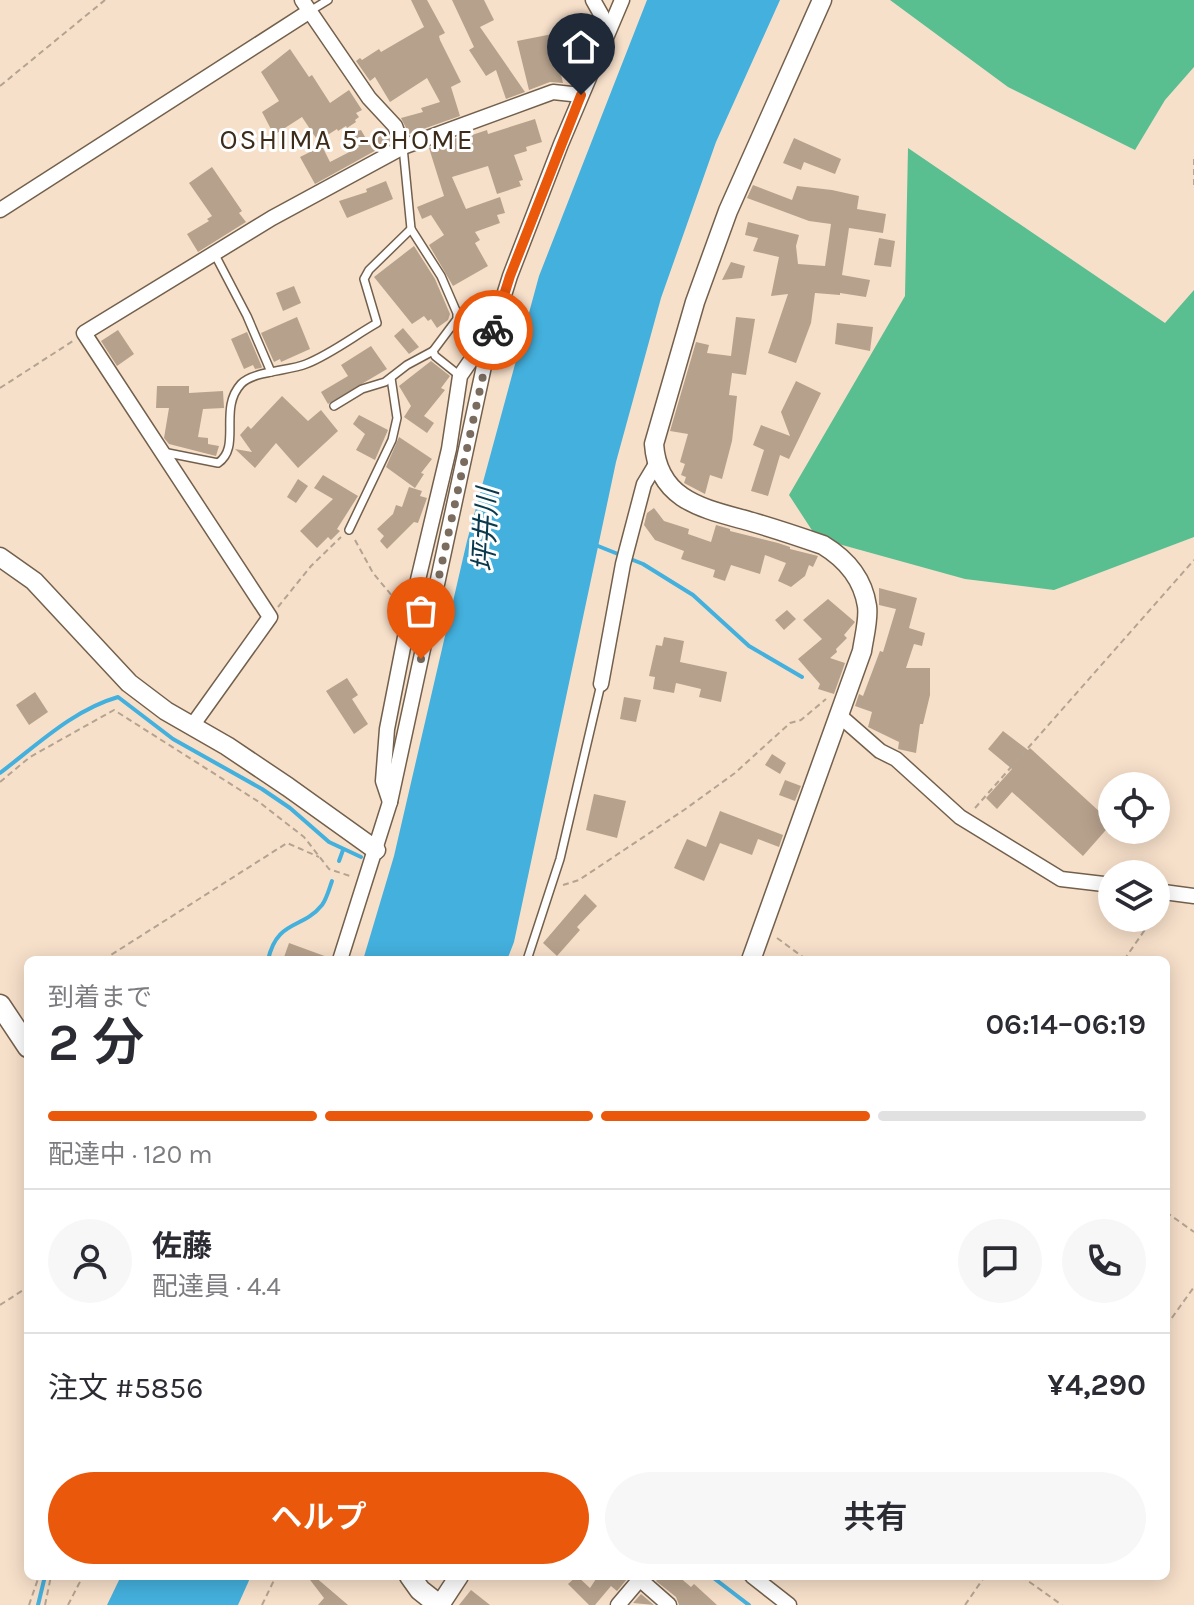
<!DOCTYPE html>
<html lang="ja">
<meta charset="utf-8">
<style>
:root{--surface:#fff;--page:#f7f7f7;--text:#2b2b33;--muted:#7c7c81;--line:#e1e1e2;--accent:#ea580c}
body{margin:0;font-family:Karla,"Noto Sans JP",sans-serif;background:var(--page);color:var(--text);height:100vh;display:flex;flex-direction:column;font-size:30px;white-space:nowrap}
*{box-sizing:border-box;margin:0}
p{font-size:26px;color:var(--muted)}
.icon{flex:none;width:44px;height:44px;fill:none;stroke:currentColor;stroke-width:2;stroke-linecap:round;stroke-linejoin:round}
.map{position:relative;flex:1;overflow:hidden}
.side{position:absolute;left:24px;top:956px;width:1146px;height:624px;display:flex;flex-direction:column;background:var(--surface);border-radius:12px;box-shadow:0 4px 20px #0003}
.side>*{flex:none}
.buttons{position:absolute;left:1098px;top:772px;display:grid;gap:16px}
.buttons a{display:grid;place-items:center;width:72px;height:72px;border-radius:50%;background:var(--surface);box-shadow:0 4px 20px #0003;font-size:40px}
.pin{position:absolute;display:grid;place-items:center;width:68px;height:68px;color:#fff;margin:-82px -34px;border-radius:50% 50% 50% 0;rotate:-45deg;box-shadow:0 0 8px #0007}
.pin .icon{rotate:45deg}
.courier{position:absolute;display:grid;place-items:center;width:80px;height:80px;margin:-40px;border:6px solid #ea580c;border-radius:50%;background:#fff;color:#222;box-shadow:0 2px 10px #0007}
.head em{font-style:normal;font-weight:600}
.head div{display:flex;flex-direction:column-reverse}
.head{display:flex;align-items:center;justify-content:space-between;height:136px;padding:0 24px}
h1{font-size:52px;font-weight:600;line-height:60px}
.bar{display:grid;grid-template-columns:repeat(4,1fr);gap:12px 8px;align-content:center;height:96px;padding:0 24px}
.bar i{height:10px;border-radius:6px;background:var(--line)}
.bar .active{background:var(--accent)}
.bar p{grid-column:span 4}
.line{display:flex;align-items:center;gap:20px;padding:0 24px;border-top:2px solid var(--line)}
.line div{flex:1}
.round{display:grid;place-items:center;flex:none;width:84px;height:84px;border-radius:42px;background:var(--page)}
.primary-button{display:flex;gap:16px;margin-top:auto;padding:16px 24px}
.primary-button a{flex:1;height:92px;border-radius:48px;background:var(--accent);color:#fff;font-size:32px;font-weight:600;line-height:92px;text-align:center}
.primary-button a+a{background:var(--page);color:var(--text)}
.map>svg:first-child{display:block}
</style>
<div class="map">
<svg width="1194" height="1605" viewBox="0 0 1194 1605">
<rect width="100%" height="100%" fill="#f7e0ca"/>
<g fill="#59be90">
<polygon points="890,0 1194,0 1194,67 1165,100 1135,150 1008,87"/>
<polygon points="908,148 1165,323 1194,290 1194,537 1054,590 965,579 817,538 789,495 905,296"/>
</g>
<g fill="#44b0dd">
<polygon points="647,0 780,0 716,142 661,298 616,462 514,942 507,960 363,960 394,856 467,541 539,276"/>
<polygon points="121,1576 251,1576 238,1605 107,1605"/>
</g>
<g fill="none" stroke-linecap="round" stroke-linejoin="round">
<g stroke="#44b0dd" stroke-width="4">
<polyline points="593,544 643,564 693,595 749,646 802,677"/>
<path d="M0,773c37,-28 73,-63 118,-76l55,42 89,50 28,19 39,34 32,15"/>
<polyline points="339,861 343,850"/>
<path d="M268,960c9,-41 34,-30 54,-55 5,-7 7,-16 10,-24"/>
<polyline points="711,1576 749,1605"/>
<polyline points="38,1605 45,1576"/>
</g>
</g>
<g fill="#b6a18c">
<polygon points="411,0 427,0 445,33 439,36 440,40 461,82 451,87 460,116 409,134 401,118 423,112 421,108 440,102 427,78 390,102 375,77 370,81 356,61 360,58 362,60 379,49 381,52 424,27"/>
<polygon points="452,0 484,0 494,20 480,27 525,92 506,99 496,70 486,76 469,50 474,47"/>
<polygon points="583,28 585,40 573,68 558,62 563,83 550,82 529,90 517,41"/>
<polygon points="290,49 309,77 312,75 330,103 349,90 362,110 356,113 359,117 355,120 356,122 347,128 346,126 338,131 337,129 318,141 302,117 274,135 262,112 279,101 261,72"/>
<polygon points="535,119 542,142 526,147 527,151 514,155 523,180 519,181 521,186 497,194 488,166 452,177 466,209 500,197 505,213 497,215 500,223 475,232 480,240 475,243 488,266 453,286 429,245 444,235 431,215 422,219 417,207 444,196 429,148 465,135 466,137 487,130 488,134"/>
<polygon points="361,130 368,142 387,133 391,142 315,184 300,157 322,146 330,162 359,147 350,133"/>
<polygon points="794,138 841,159 835,174 804,162 801,170 783,163"/>
<polygon points="212,167 242,211 239,213 246,222 198,252 187,234 209,221 207,219 212,216 189,183"/>
<polygon points="386,181 393,199 347,218 339,201 367,192 366,189"/>
<polygon points="753,185 792,200 797,186 832,190 859,196 857,209 886,214 883,233 849,228 842,275 870,280 866,297 840,293 840,295 815,293 811,323 796,363 768,353 788,294 771,296 779,257 753,251 758,238 745,235 748,222 799,235 796,246 798,264 825,266 831,224 809,221 747,198"/>
<polygon points="879,238 895,241 891,267 874,265"/>
<polygon points="414,246 435,279 450,314 448,320 437,328 431,319 428,321 424,316 412,324 374,277"/>
<polygon points="731,262 745,266 742,278 722,280"/>
<polygon points="294,286 301,303 283,311 276,293"/>
<polygon points="297,317 310,349 281,362 280,359 274,362 261,333"/>
<polygon points="736,317 755,319 746,375 732,373 729,395 737,396 732,441 722,479 710,475 705,494 684,483 686,477 681,475 685,464 680,462 688,434 670,431 696,342 709,345 707,353 731,356"/>
<polygon points="837,323 873,327 870,351 835,344"/>
<polygon points="403,328 419,347 409,354 394,336"/>
<polygon points="118,330 134,354 117,366 101,341"/>
<polygon points="247,332 262,367 261,368 255,369 253,365 244,369 231,339"/>
<polygon points="371,346 387,369 328,404 321,392 348,376 341,365"/>
<polygon points="431,361 450,376 441,388 445,390 424,416 434,423 427,433 404,417 411,406 399,386"/>
<polygon points="796,381 821,393 789,459 780,455 768,496 751,491 764,450 753,445 761,425 790,436 781,412"/>
<polygon points="157,386 189,386 189,393 223,391 224,408 203,409 198,437 208,438 208,444 219,446 216,456 169,444 164,438 169,408 156,408"/>
<polygon points="282,396 308,421 321,410 338,431 298,468 276,443 255,468 235,449 252,452 240,435 248,426 251,429"/>
<polygon points="359,415 388,430 375,460 356,450 365,434 353,424"/>
<polygon points="399,437 432,459 421,473 424,474 415,488 386,467"/>
<polygon points="323,475 358,496 337,529 340,531 331,540 328,537 317,548 300,531 333,499 314,488"/>
<polygon points="298,479 308,486 296,503 287,497"/>
<polygon points="409,487 422,491 420,496 427,498 418,523 414,522 387,549 380,541 384,536 377,529 393,514 396,505 402,507"/>
<polygon points="654,508 664,521 689,529 688,534 711,542 716,525 730,529 730,531 778,543 790,547 790,549 818,556 813,567 809,565 805,576 791,587 778,581 786,563 765,555 760,574 731,565 725,581 713,577 715,570 681,559 684,551 655,540 644,525 647,513"/>
<polygon points="879,588 917,598 909,628 925,633 922,646 914,644 906,668 930,668 930,695 923,724 920,724 916,753 898,749 899,742 868,727 872,712 855,706 859,694 863,696 880,651 883,652 896,609 879,605"/>
<polygon points="828,599 855,622 844,635 847,638 836,649 837,652 830,658 845,663 834,694 818,689 820,684 798,659 822,639 803,620"/>
<polygon points="787,610 796,619 784,630 775,620"/>
<polygon points="664,637 684,641 680,662 727,672 721,702 699,697 701,689 676,683 674,693 653,689 655,677 649,676 656,645 662,646"/>
<polygon points="347,678 358,695 352,699 368,724 354,734 326,691"/>
<polygon points="35,692 48,712 29,725 16,705"/>
<polygon points="624,697 641,700 636,722 620,719"/>
<polygon points="1003,731 1028,750 1030,748 1112,823 1083,856 1012,792 997,809 986,798 1012,769 988,749"/>
<polygon points="772,754 786,763 780,774 765,765"/>
<polygon points="785,780 801,786 795,801 779,795"/>
<polygon points="594,794 626,801 617,838 586,830"/>
<polygon points="720,811 783,835 779,847 758,839 752,855 720,843 704,881 674,868 687,839 706,847"/>
<polygon points="585,894 597,906 577,927 580,930 557,956 543,943"/>
<polygon points="289,943 330,958 330,960 283,960"/>
<polygon points="307,1576 314,1576 348,1605 318,1605 324,1598"/>
<polygon points="577,1576 590,1588 598,1576 626,1576 627,1579 617,1591 611,1586 595,1605 589,1605 568,1584"/>
<polygon points="660,1576 678,1576 691,1587 694,1584 717,1605 679,1605 676,1597 656,1581"/>
<polygon points="471,1590 490,1605 459,1605"/>
<polygon points="641,1594 654,1605 633,1603"/>
</g>
<g fill="none" stroke-linecap="round" stroke-linejoin="round">
<defs>
<g id="service">
<polyline points="310,11 328,0"/>
<polyline points="403,147 411,229 441,276 457,313 457,319 433,351 435,356 460,376"/>
<polyline points="214,253 247,316 271,372"/>
<polyline points="334,406 362,389 385,382 407,365 433,351"/>
<path d="M163,452l55,11c24,-16 0,-54 23,-79 12,-13 48,-13 65,-20 25,-10 48,-28 71,-41l-13,-44 5,-9 42,-41"/>
<polyline points="349,530 392,440 397,418 391,378"/>
<polyline points="527,960 560,859 601,684"/>
</g>
<g id="minor">
<polyline points="302,0 369,98 395,126 403,147"/>
<polyline points="593,0 602,16"/>
<polyline points="0,210 310,11"/>
<polyline points="601,684 623,564 644,484 656,464"/>
<polyline points="840,716 880,751 896,759 960,817 1061,879 1112,885"/>
<polyline points="192,726 270,617 84,333 272,218 403,147 553,92 581,95"/>
<polyline points="390,802 383,781 387,729 408,622 449,449 460,376 487,337"/>
<polyline points="1156,891 1194,896"/>
<polyline points="340,960 390,802 489,343 510,276 561,144 622,0"/>
<polyline points="636,1576 669,1605"/>
<polyline points="752,1576 789,1605"/>
<polyline points="618,1605 640,1579"/>
</g>
<g id="tertiary">
<polyline points="0,557 34,581 129,683 166,711 227,746 288,787 376,850"/>
<path d="M751,960l111,-309c2,-14 7,-32 5,-45 -4,-27 -21,-47 -44,-61 -23,-8 -47,-16 -71,-23 -46,-13 -94,-20 -98,-78l41,-142 33,-91 94,-211"/>
<polyline points="440,1605 459,1576"/>
</g>
<g id="secondary">
<polyline points="0,1005 28,1047"/>
<polyline points="410,1576 420,1590 439,1605"/>
</g>
</defs>
<use href="#service" stroke="#73604c" stroke-width="10"/>
<use href="#minor" stroke="#73604c" stroke-width="17"/>
<use href="#tertiary" stroke="#73604c" stroke-width="21"/>
<use href="#secondary" stroke="#73604c" stroke-width="23"/>
<g stroke="#b4a391" stroke-width="2" stroke-dasharray="6 4" stroke-linecap="butt">
<polyline points="0,86 105,0"/>
<polyline points="1194,159 1194,189"/>
<polyline points="0,388 73,341"/>
<polyline points="355,540 373,573 398,603"/>
<polyline points="278,607 311,566 341,537"/>
<polyline points="0,782 30,757 114,710 259,802 304,837 329,869 350,876"/>
<polyline points="975,808 1194,560"/>
<polyline points="563,885 579,880 684,810 735,773 790,723 801,720 826,699"/>
<polyline points="1156,914 1163,905"/>
<polyline points="777,938 807,960"/>
<polyline points="103,960 287,843 319,857"/>
<polyline points="1124,960 1153,918"/>
<polyline points="1166,1212 1194,1232"/>
<polyline points="0,1305 28,1287"/>
<polyline points="1166,1326 1194,1287"/>
<polyline points="1021,1576 1062,1605"/>
<polyline points="29,1605 39,1576"/>
<polyline points="45,1605 51,1576"/>
<polyline points="68,1605 83,1576"/>
<polyline points="262,1605 276,1576"/>
<polyline points="965,1605 985,1576"/>
</g>
<use href="#service" stroke="#fff" stroke-width="7"/>
<use href="#minor" stroke="#fff" stroke-width="14"/>
<use href="#tertiary" stroke="#fff" stroke-width="18"/>
<use href="#secondary" stroke="#fff" stroke-width="20"/>
</g>
<g fill="none" stroke-linecap="round" stroke-linejoin="round">
<polyline stroke="#7a6c5f" stroke-width="8" stroke-dasharray="0 14.4" points="421,659 493,330"/>
<polyline stroke="#ea580c" stroke-width="10" points="493,330 510,276 581,95"/>
</g>
<g text-anchor="middle" stroke-width="6" stroke-linejoin="round" paint-order="stroke">
<g font-size="28" letter-spacing="2" fill="#3d2c1a" stroke="#fff">
<text x="347" y="149">OSHIMA 5-CHOME</text>
</g>
<g font-size="28" font-style="italic" fill="#09394c" stroke="#fff">
<text transform="translate(485 530) rotate(-87)" y="10">坪井川</text>
</g>
</g>
</svg>
<div class="buttons">
<a><svg class="icon" aria-label="locate" viewBox="0 0 24 24"><circle cx="12" cy="12" r="6"/><path d="M12 2v4M12 18v4M2 12h4M18 12h4"/></svg></a>
<a><svg class="icon" aria-label="layers" viewBox="0 0 24 24"><path d="M12 4l9 5-9 5-9-5zM3 14l9 5 9-5"/></svg></a>
</div>
<div class="pin" style="left:421px;top:659px;background:#ea580c"><svg class="icon" aria-label="bag" viewBox="0 0 24 24"><path d="M5 8h14l-1 12H6zM9 8a3 3 0 0 1 6 0"/></svg></div>
<div class="pin" style="left:581px;top:95px;background:#1f2937"><svg class="icon" aria-label="home" viewBox="0 0 24 24"><path d="M3 11l9-7 9 7M6 9v11h12V9"/></svg></div>
<div class="courier" style="left:493px;top:330px"><svg class="icon" aria-label="bike" viewBox="0 0 24 24"><circle cx="6" cy="16" r="4"/><circle cx="18" cy="16" r="4"/><path d="M6 16l4-8h5l3 8M10 8l3 8H6M13 5h3"/></svg></div>
<section class="side">
<div class="head"><div><h1>2 分</h1><p>到着まで</p></div><em>06:14–06:19</em></div>
<div class="bar"><i class="active"></i><i class="active"></i><i class="active"></i><i></i><p>配達中 · 120 m</p></div>
<div class="line" style="height:144px"><a class="round"><svg class="icon" aria-label="person" viewBox="0 0 24 24"><circle cx="12" cy="8" r="4"/><path d="M4 21q1-7 8-7t8 7"/></svg></a><div><b>佐藤</b><p>配達員 · 4.4</p></div><a class="round"><svg class="icon" aria-label="chat" viewBox="0 0 24 24"><path d="M4 5h16v11H9l-5 4z"/></svg></a><a class="round"><svg class="icon" aria-label="phone" viewBox="0 0 24 24"><path d="M5 4h4l2 5-3 2q2 4 5 5l2-3 5 2v4C11 20 4 13 5 4z"/></svg></a></div>
<div class="line" style="height:104px"><div>注文 #5856</div><b>¥4,290</b></div>
<div class="primary-button"><a>ヘルプ</a><a>共有</a></div>
</section>
</div>
